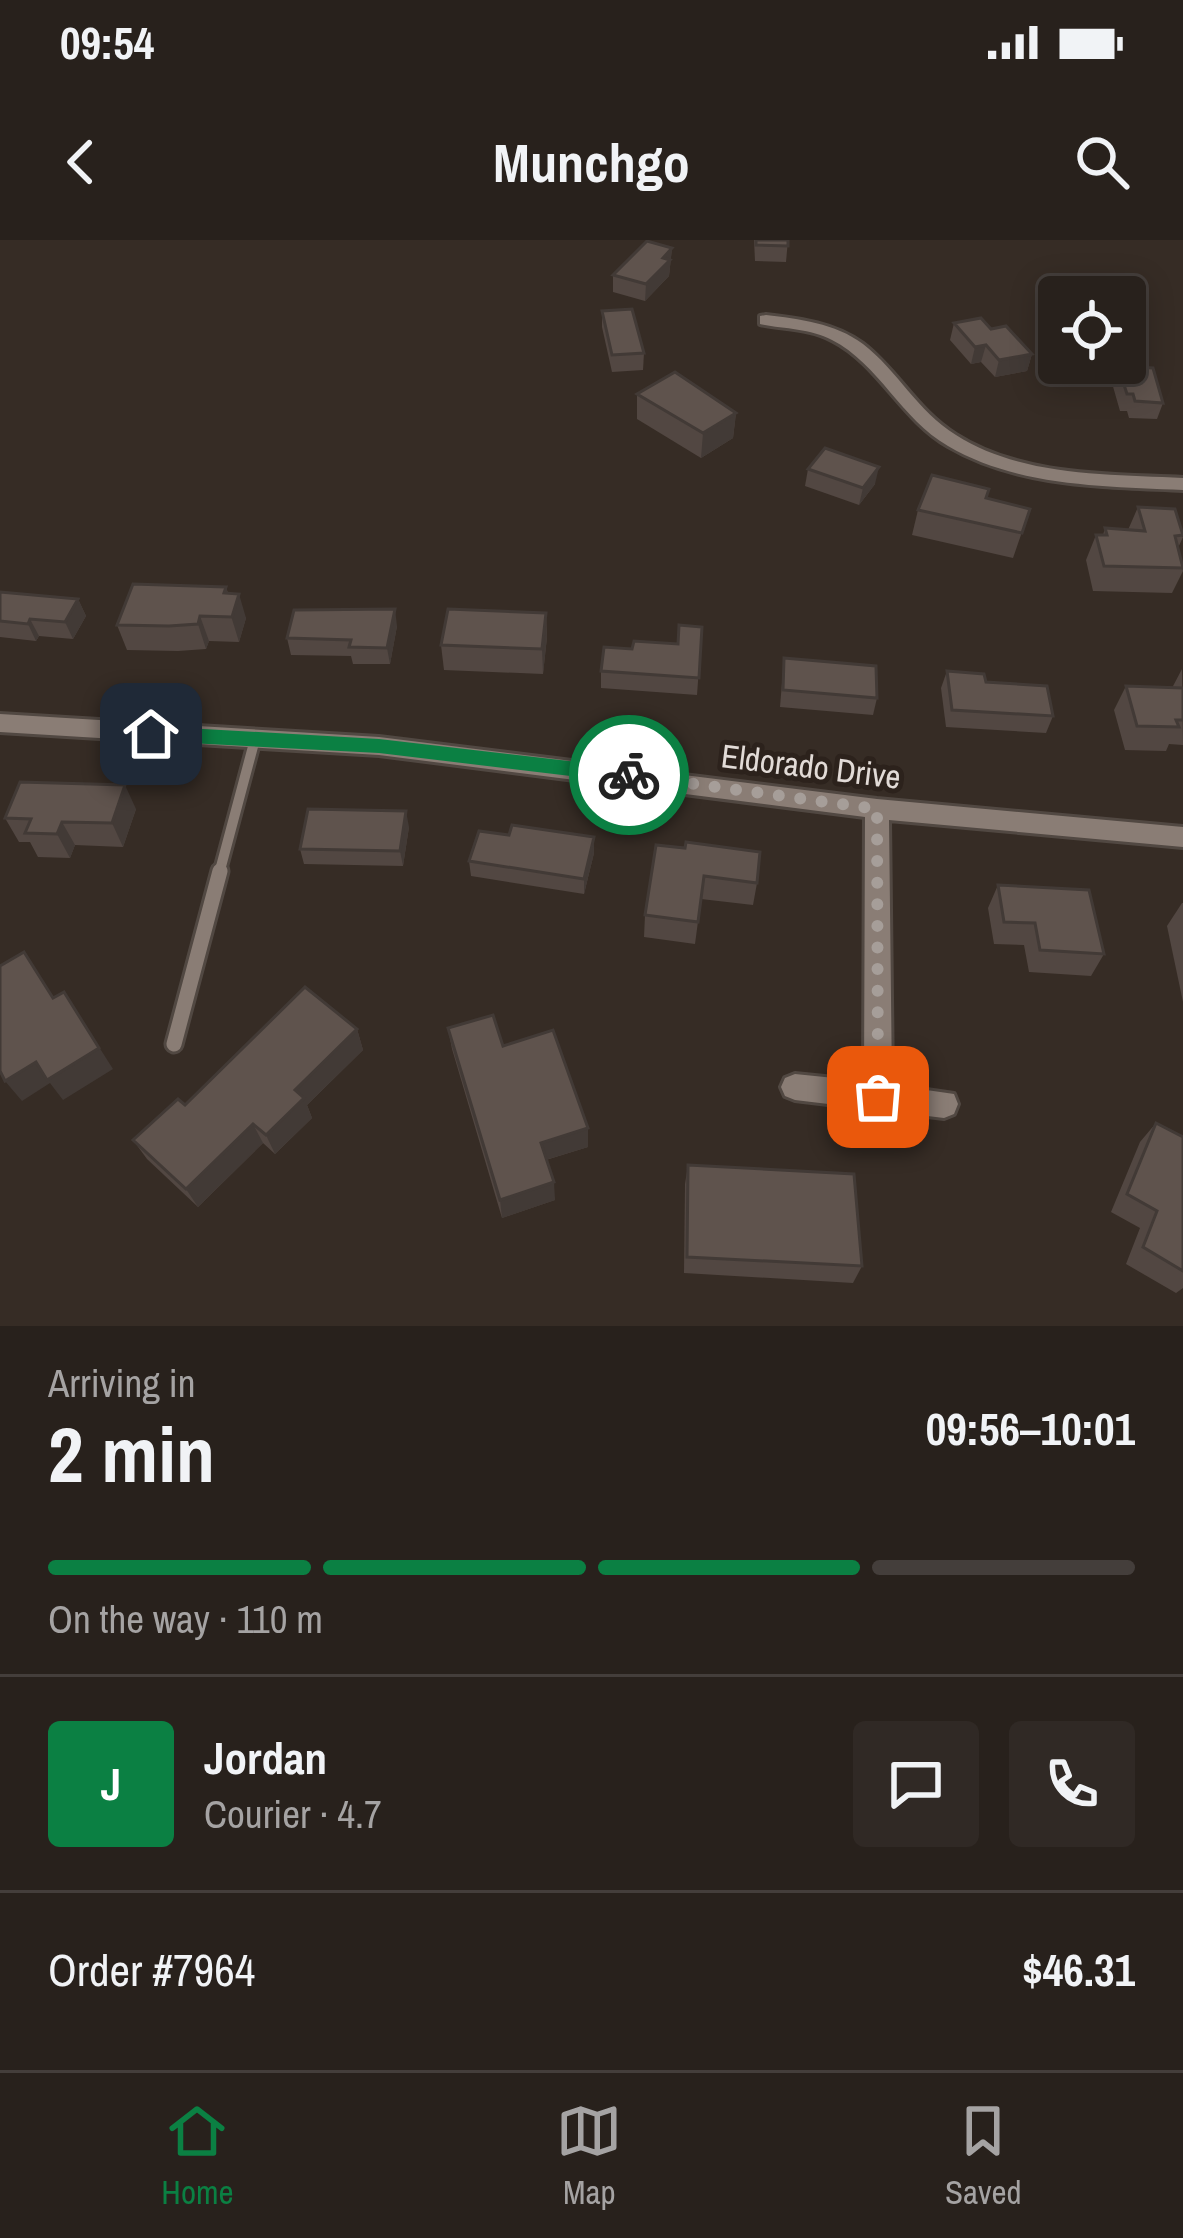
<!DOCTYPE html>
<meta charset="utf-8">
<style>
:root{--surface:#28211c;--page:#302925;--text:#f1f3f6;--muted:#a5a3a3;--line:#443e3b;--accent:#0b8043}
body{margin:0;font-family:"Archivo Narrow",sans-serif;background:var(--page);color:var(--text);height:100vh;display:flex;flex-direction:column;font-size:45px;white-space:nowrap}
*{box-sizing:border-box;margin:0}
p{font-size:39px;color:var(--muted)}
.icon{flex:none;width:66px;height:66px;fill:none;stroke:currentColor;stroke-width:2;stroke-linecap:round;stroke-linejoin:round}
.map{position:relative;height:1086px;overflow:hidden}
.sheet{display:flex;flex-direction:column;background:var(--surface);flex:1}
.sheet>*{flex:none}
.tools{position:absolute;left:1038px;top:36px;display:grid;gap:24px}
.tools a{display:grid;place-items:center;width:108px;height:108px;border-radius:12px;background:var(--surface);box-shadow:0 6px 30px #0003,0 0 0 3px var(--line);font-size:60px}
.pin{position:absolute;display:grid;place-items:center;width:102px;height:102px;color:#fff;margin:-51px;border-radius:24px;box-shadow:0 6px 18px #0006}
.courier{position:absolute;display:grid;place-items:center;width:120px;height:120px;margin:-60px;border:9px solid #0b8043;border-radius:50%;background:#fff;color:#222;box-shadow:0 3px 15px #0007}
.overview em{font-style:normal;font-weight:700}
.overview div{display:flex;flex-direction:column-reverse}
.overview{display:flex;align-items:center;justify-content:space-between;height:204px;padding:0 48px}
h1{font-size:78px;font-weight:700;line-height:90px}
.bar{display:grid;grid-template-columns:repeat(4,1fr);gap:18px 12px;align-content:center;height:144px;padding:0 48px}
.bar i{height:15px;border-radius:9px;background:var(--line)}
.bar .current{background:var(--accent)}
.bar p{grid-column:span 4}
.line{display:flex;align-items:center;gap:30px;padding:0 48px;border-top:3px solid var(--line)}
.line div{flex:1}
.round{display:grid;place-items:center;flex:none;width:126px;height:126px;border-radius:12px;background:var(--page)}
.status{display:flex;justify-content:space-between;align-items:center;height:84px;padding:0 60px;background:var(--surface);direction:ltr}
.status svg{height:33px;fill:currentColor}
header{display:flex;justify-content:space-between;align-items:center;height:156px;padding:0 48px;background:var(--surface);font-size:54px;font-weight:700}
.dock{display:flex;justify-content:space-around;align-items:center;height:168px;border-top:3px solid var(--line);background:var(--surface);font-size:33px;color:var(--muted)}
.dock a{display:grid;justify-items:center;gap:6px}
.dock .current{color:var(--accent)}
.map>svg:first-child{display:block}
</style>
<div class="status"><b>09:54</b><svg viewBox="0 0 49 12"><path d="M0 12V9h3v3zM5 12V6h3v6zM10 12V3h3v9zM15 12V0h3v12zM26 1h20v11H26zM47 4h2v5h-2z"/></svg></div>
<header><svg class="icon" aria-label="back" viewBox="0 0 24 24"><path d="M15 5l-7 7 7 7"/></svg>Munchgo<svg class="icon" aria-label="search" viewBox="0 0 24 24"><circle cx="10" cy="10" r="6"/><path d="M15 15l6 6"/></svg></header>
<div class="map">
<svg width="1183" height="1086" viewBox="0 0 1183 1086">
<rect width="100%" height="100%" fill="#362c25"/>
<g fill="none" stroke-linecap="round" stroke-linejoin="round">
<defs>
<polyline id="service-far1" points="219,634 255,499"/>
<polyline id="service" points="174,804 220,631"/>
<g id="minor">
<path d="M766,75c33,4 69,8 97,29 35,27 54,67 93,91 66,42 152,39 227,43v12c-79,-4 -165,-3 -235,-44 -47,-27 -69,-82 -116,-106 -22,-12 -48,-11 -72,-16v-8z"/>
<polygon points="0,474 379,497 877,559 1183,587 1183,607 889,580 892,845 954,854 958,864 954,874 944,878 795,860 785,856 781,847 785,838 795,834 864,841 865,577 379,515 0,492"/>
</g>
</defs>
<use href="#service-far1" stroke="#514842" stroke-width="16"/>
<use href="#service" stroke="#514842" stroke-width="21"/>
<use href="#minor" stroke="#514842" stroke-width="6"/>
<use href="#service-far1" stroke="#8a7d75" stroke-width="10"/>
<use href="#service" stroke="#8a7d75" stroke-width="15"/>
<use href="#minor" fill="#8a7d75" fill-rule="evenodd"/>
</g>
<g fill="#524742">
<polygon points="754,0 788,0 786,22 755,21"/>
<polygon points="672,8 669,36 645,61 613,52 613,35"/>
<polygon points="602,71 644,113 643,130 612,132 602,87"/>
<polygon points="954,83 991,89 1032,114 1027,131 995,137 981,122 971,124 950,100"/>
<polygon points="1118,126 1163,163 1157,179 1129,178 1127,171 1120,171 1112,143"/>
<polygon points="637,154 736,173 733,198 701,218 637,179"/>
<polygon points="808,229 875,244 859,265 805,246"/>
<polygon points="986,258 1030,269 1013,318 912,295 918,270"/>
<polygon points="1138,267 1183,297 1178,308 1183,331 1172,353 1093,351 1086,320 1096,295 1103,295 1105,288 1128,290"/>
<polygon points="226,347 228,353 246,378 239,402 209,401 206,409 178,411 127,410 117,385"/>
<polygon points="0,352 78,359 86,376 73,399 39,396 36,401 0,397"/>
<polygon points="546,373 547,397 543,434 444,430 441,405"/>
<polygon points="397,386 390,424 353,424 351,416 291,415 287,398"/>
<polygon points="702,387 697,455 601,448 601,431 632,409 678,404"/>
<polygon points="784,418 877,458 873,475 780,467"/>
<polygon points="1182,429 1183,505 1169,504 1166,511 1125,510 1114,470 1126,446 1172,448"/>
<polygon points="947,431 986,442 1053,476 1046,493 946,487 941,448"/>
<polygon points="136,569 123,607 75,605 70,618 38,617 30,602 19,602 5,578"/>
<polygon points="409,587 403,626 304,624 300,609"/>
<polygon points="509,595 594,597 594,613 584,654 471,636 469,621"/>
<polygon points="656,605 757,643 753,665 701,659 695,704 644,697 645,675"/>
<polygon points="998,645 1104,714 1091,736 1029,732 1024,705 994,704 988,668"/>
<polygon points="1182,663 1183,663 1183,762 1167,686"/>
<polygon points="448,788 503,806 588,907 546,920 555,960 502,978 452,809"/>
<polygon points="357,789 363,810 307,865 312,878 275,914 263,903 198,967 147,919 133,900 185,865"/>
<polygon points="1156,883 1183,897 1183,1048 1176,1053 1126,1024 1140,988 1111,972 1140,902"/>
<polygon points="688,925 862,1026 853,1043 684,1033 685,944"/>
</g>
<g fill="#423a36">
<polygon points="672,8 669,36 645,61 646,44 663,18"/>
<polygon points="986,105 981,122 971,124 975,107"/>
<polygon points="1032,114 1027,131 995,137 999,120"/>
<polygon points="736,173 733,198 701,218 703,193"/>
<polygon points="879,227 875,244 859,265 863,248"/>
<polygon points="226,347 233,371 239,354 246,378 239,402 224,353"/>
<polygon points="78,359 86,376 73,399 65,382"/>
<polygon points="395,369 397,386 390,424 387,408"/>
<polygon points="546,373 547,397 543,434 542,409"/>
<polygon points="200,376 209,401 206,409 198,384"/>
<polygon points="30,379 39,396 36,401 28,384"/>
<polygon points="125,545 136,569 123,607 112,583"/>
<polygon points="406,571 409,587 403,626 400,611"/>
<polygon points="62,582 75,605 70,618 57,594"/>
<polygon points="594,597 594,613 584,654 584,639"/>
<polygon points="64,752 113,829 63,860 50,843 22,861 5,841 36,822"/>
<polygon points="357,789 363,810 307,865 312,878 275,914 266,895 295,850"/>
<polygon points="253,884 263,903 198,967 186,949"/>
<polygon points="588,888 588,907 542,921 541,903"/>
<polygon points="554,942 555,960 502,978 500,960"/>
</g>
<g fill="#5f534d" stroke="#423a36" stroke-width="3">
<polygon points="756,0 788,0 788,6 756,5"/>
<polygon points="647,1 672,8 663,18 670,20 646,44 613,35"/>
<polygon points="632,69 644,113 612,115 602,71"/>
<polygon points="981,78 991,89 1006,86 1032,114 999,120 986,105 975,107 954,83"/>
<polygon points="1118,126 1153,128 1163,163 1135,161 1133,154 1127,154"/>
<polygon points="675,132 736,173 703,193 637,154"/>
<polygon points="825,208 879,227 863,248 808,229"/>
<polygon points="932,235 989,249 986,258 1030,269 1022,293 918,270"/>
<polygon points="1138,267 1175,269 1183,295 1175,296 1183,328 1104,326 1096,295 1107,295 1105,288 1145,291"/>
<polygon points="133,344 226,347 224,353 239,354 232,377 200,376 198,384 169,386 117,385"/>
<polygon points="0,352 78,359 65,382 30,379 28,384 0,381"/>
<polygon points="395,369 387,408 349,407 351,400 287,398 294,370"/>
<polygon points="448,369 546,373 542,409 441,405"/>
<polygon points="679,385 702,387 699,438 601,431 604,407 632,409 634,401 678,404"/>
<polygon points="784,418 876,426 877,458 783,450"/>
<polygon points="947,431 984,434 986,442 1047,446 1053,476 952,470"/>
<polygon points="1126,446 1183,448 1183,480 1176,480 1179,487 1137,486"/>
<polygon points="20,542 125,545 112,583 62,582 57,594 25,593 31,579 5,578"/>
<polygon points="308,569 406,571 400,611 300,609"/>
<polygon points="512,585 594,597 584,639 469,621 479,591 509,595"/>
<polygon points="686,602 760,612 757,643 704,636 698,682 645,675 656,605 685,608"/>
<polygon points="998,645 1089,650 1104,714 1040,710 1035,683 1004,682"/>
<polygon points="24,712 53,758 64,752 99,808 47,840 36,822 5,841 0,831 0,726"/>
<polygon points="305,747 357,789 295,850 304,858 266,895 253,884 186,949 133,900 178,859 185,865"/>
<polygon points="493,775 503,806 553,790 588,888 541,903 554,942 500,960 448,788"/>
<polygon points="1156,883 1183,897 1183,1031 1143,1007 1157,971 1127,954"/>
<polygon points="688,925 854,934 862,1026 687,1017"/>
</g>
<polygon fill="#0b8043" points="151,486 379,499 629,528 639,535 629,543 379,513 151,501 142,494"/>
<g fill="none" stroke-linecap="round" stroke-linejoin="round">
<polyline stroke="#a69e99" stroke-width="12" stroke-dasharray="0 21.6" points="629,535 877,569 878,857"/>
</g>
<g text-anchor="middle" stroke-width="10" stroke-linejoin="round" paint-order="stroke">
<g font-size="33" fill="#e2dbd7" stroke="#2c221c">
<text transform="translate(811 526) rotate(7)" y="12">Eldorado Drive</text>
</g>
</g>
</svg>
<div class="tools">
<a><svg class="icon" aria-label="locate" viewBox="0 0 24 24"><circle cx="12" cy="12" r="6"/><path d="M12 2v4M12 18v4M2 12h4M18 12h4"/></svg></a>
</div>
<div class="pin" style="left:878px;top:857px;background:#ea580c"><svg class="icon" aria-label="bag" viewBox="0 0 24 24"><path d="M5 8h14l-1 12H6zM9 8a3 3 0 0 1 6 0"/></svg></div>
<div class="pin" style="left:151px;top:494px;background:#1f2937"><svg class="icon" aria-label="home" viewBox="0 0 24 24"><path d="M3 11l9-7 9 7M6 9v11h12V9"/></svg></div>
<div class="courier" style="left:629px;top:535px"><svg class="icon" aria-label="bike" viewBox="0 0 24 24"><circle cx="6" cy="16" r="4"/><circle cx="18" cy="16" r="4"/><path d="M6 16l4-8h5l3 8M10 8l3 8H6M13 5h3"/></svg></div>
</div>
<section class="sheet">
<div class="overview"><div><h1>2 min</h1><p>Arriving in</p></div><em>09:56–10:01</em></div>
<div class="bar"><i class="current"></i><i class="current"></i><i class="current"></i><i></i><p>On the way · 110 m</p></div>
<div class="line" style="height:216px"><b class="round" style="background:var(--accent);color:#fff">J</b><div><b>Jordan</b><p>Courier · 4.7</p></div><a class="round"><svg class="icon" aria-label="chat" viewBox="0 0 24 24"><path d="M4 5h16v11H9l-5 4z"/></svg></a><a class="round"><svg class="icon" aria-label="phone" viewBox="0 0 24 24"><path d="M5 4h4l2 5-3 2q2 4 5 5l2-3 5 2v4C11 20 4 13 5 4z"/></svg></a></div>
<div class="line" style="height:156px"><div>Order #7964</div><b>$46.31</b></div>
</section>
<nav class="dock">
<a class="current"><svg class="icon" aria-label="home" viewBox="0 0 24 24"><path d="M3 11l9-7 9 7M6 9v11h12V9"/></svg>Home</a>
<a><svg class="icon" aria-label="map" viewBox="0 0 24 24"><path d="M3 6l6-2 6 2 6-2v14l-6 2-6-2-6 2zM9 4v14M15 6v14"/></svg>Map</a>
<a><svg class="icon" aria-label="saved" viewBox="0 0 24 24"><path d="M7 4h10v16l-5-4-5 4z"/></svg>Saved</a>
</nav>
